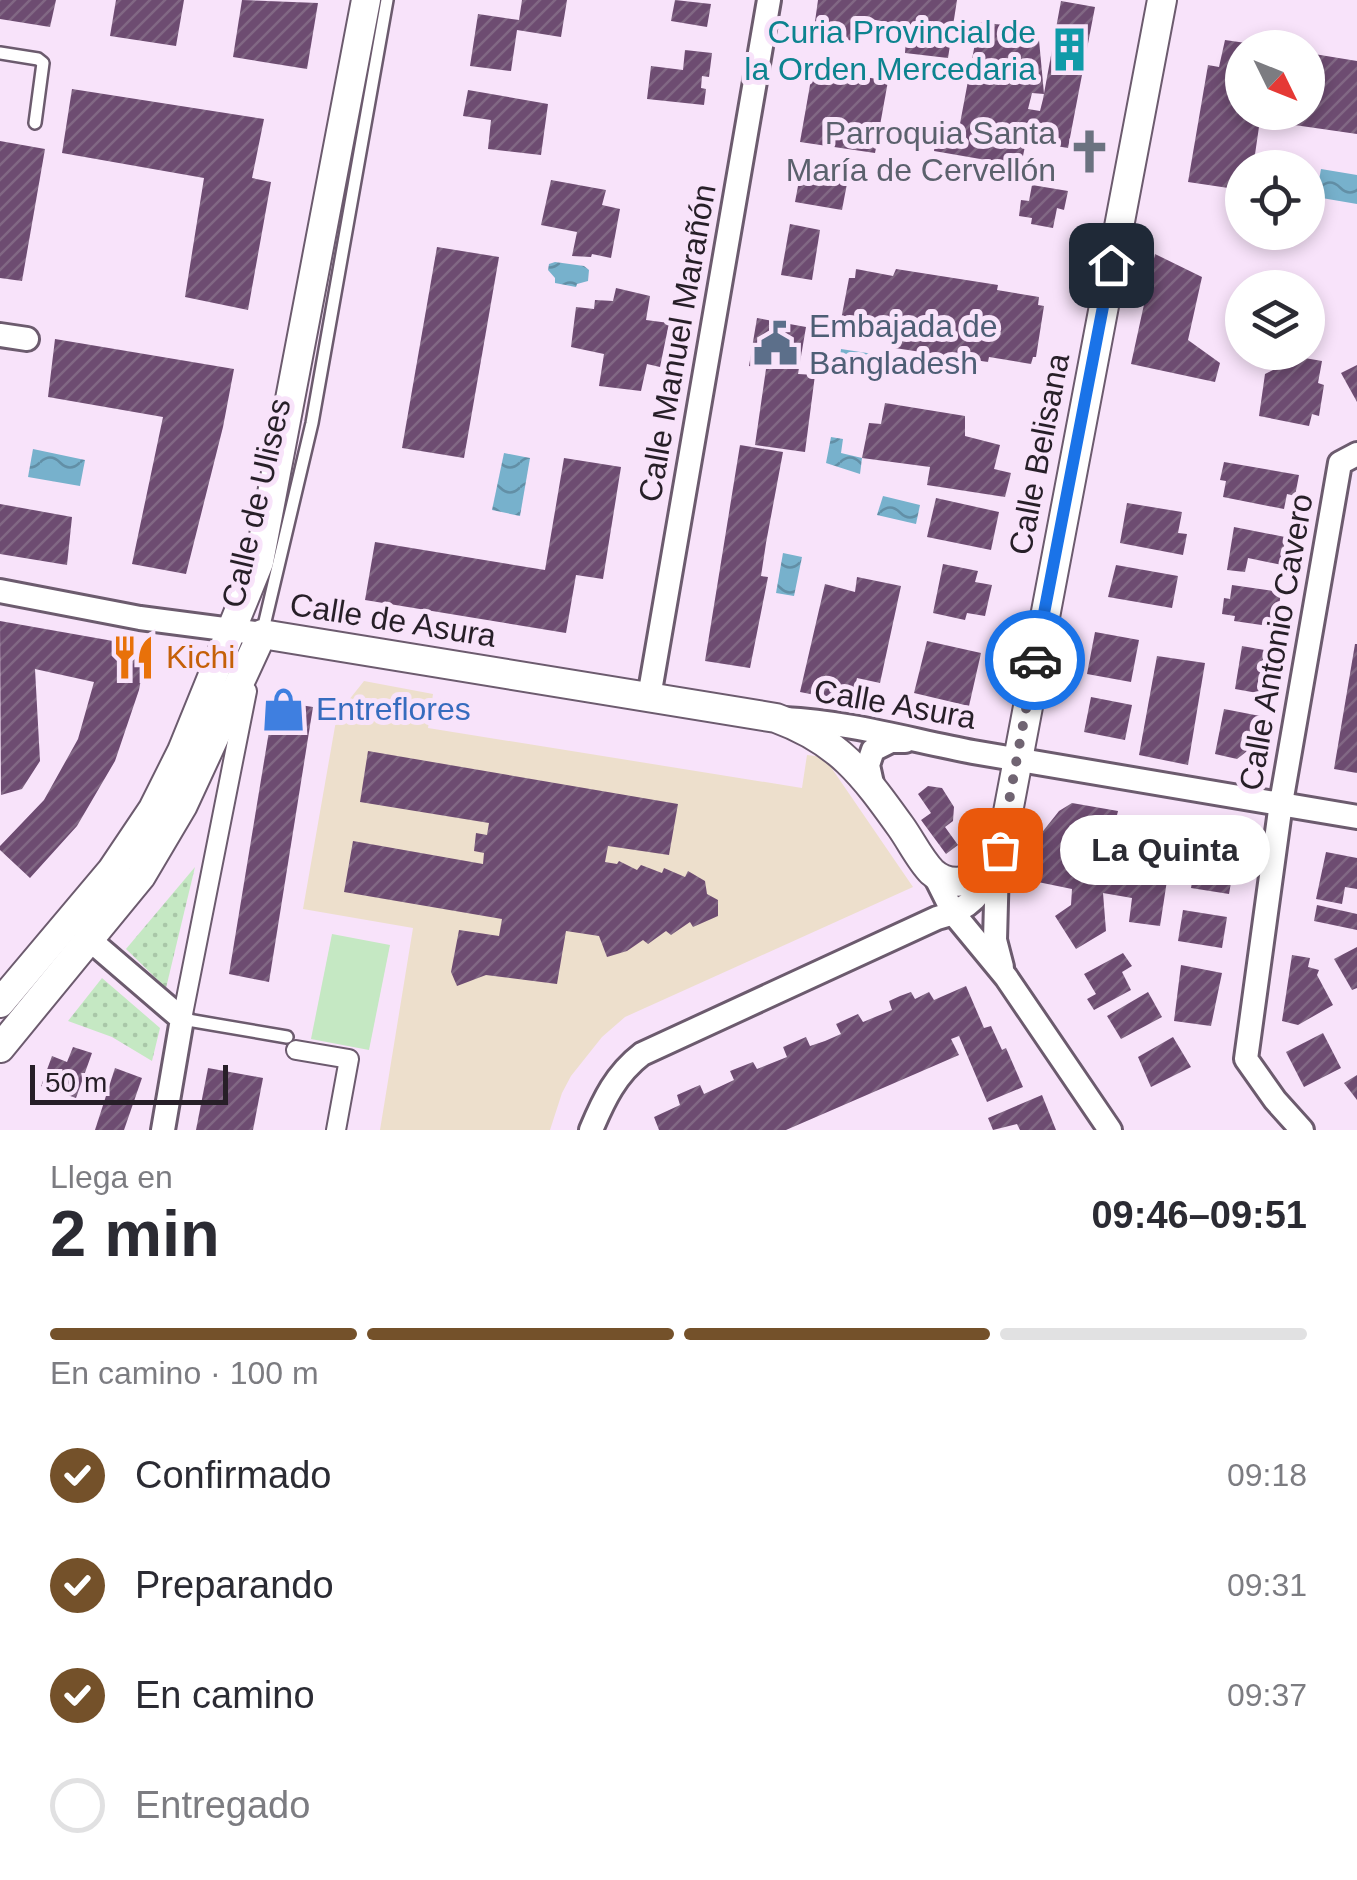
<!DOCTYPE html>
<html lang="es">
<meta charset="utf-8">
<style>
:root{--surface:#fff;--page:#f2f2f3;--text:#2b2b33;--muted:#7c7c81;--line:#e1e1e2;--accent:#74512a}
body{margin:0;font-family:Arial,sans-serif;background:var(--page);color:var(--text);height:100vh;display:flex;flex-direction:column;font-size:38px;white-space:nowrap}
*{box-sizing:border-box;margin:0}
p{font-size:32px;color:var(--muted)}
.icon{flex:none;width:55px;height:55px;fill:none;stroke:currentColor;stroke-width:2;stroke-linecap:round;stroke-linejoin:round}
.map{position:relative;height:1130px;overflow:hidden}
.sheet{display:flex;flex-direction:column;background:var(--surface);flex:1}
.sheet>*{flex:none}
.needle{width:65px;rotate:133deg}
.fabs{position:absolute;left:1225px;top:30px;display:grid;gap:20px}
.fabs a{display:grid;place-items:center;width:100px;height:100px;border-radius:50%;background:var(--surface);box-shadow:0 5px 15px #0003;font-size:50px}
.scale{position:absolute;left:30px;bottom:25px;width:198px;box-sizing:border-box;padding-left:10px;border:5px solid #271f28;border-top:0;font-size:28px;line-height:35px;white-space:nowrap;color:#271f28;-webkit-text-stroke:8px #f8e3fa;paint-order:stroke}
.pin{position:absolute;display:grid;place-items:center;width:85px;height:85px;color:#fff;margin:-42px;border-radius:20px;box-shadow:0 5px 15px #0006}
.courier{position:absolute;display:grid;place-items:center;width:100px;height:100px;margin:-50px;border:8px solid #1a73e8;border-radius:50%;background:#fff;color:#222;box-shadow:0 2px 12px #0007}
.bubble{position:absolute;height:70px;border-radius:35px;background:var(--surface);box-shadow:0 5px 15px #0003;font-size:32px;font-weight:700;line-height:70px;text-align:center}
.overview em{font-style:normal;font-weight:700}
.overview div{display:flex;flex-direction:column-reverse}
.overview{display:flex;align-items:center;justify-content:space-between;height:170px;padding:0 50px}
h1{font-size:65px;font-weight:700;line-height:75px}
.bar{display:grid;grid-template-columns:repeat(4,1fr);gap:15px 10px;align-content:center;height:120px;padding:0 50px}
.bar i{height:12px;border-radius:8px;background:var(--line)}
.bar .current{background:var(--accent)}
.bar p{grid-column:span 4}
ol{padding:0 50px;list-style:none}
li{display:flex;align-items:center;gap:30px;height:110px}
li p{margin-inline-start:auto}
li .icon{padding:10px;border-radius:50%;background:var(--accent);color:#fff;stroke-width:4}
li:last-child{color:var(--muted)}
li i{width:55px;height:55px;border:5px solid var(--line);border-radius:50%}
.map>svg:first-child{display:block}
</style>
<div class="map">
<svg width="1357" height="1130" viewBox="0 0 1357 1130">
<defs>
<pattern id="green-dots" width="8" height="8" patternUnits="userSpaceOnUse" patternTransform="scale(2.5)"><rect width="8" height="8" fill="#c5e8c3"/><path d="M2 2h.1M6 6h.1" fill="none" stroke="#a9c7a8" stroke-width="1.8" stroke-linecap="round"/></pattern>
<pattern id="water-waves" width="16" height="10" patternUnits="userSpaceOnUse" patternTransform="scale(2.5)"><rect width="16" height="10" fill="#77b1cc"/><path d="M0 5q4-4 8 0t8 0" fill="none" stroke="#628fa6"/></pattern>
<pattern id="building-hatch" width="6" height="6" patternUnits="userSpaceOnUse" patternTransform="scale(2.5)"><rect width="6" height="6" fill="#6d4c71"/><path d="M-1 1l2-2M0 6l6-6M5 7l2-2" fill="none" stroke="#816884"/></pattern>
</defs>
<rect width="100%" height="100%" fill="#f8e3fa"/>
<polygon fill="#eddfcc" points="364,681 433,694 428,728 802,788 807,755 824,757 913,887 625,1017 602,1037 571,1076 562,1093 550,1130 380,1130 413,928 303,909 337,715"/>
<g fill="url(#green-dots)">
<polygon points="195,867 166,988 126,949"/>
<polygon points="102,978 160,1028 152,1061 112,1037 68,1021"/>
</g>
<polygon fill="#c5e8c3" points="332,934 390,945 369,1050 311,1039"/>
<g fill="url(#water-waves)">
<polygon points="1321,169 1357,175 1357,204 1316,197"/>
<polygon points="555,262 584,266 589,270 588,281 577,284 576,287 555,283 555,278 548,270 549,264"/>
<polygon points="841,349 880,355 876,373 839,366"/>
<polygon points="831,437 843,439 841,453 862,458 860,474 826,463"/>
<polygon points="33,449 85,460 80,486 28,477"/>
<polygon points="504,453 530,458 520,516 492,510"/>
<polygon points="883,496 920,505 916,524 877,515"/>
<polygon points="783,553 802,557 794,596 776,593"/>
</g>
<g fill="url(#building-hatch)">
<polygon points="0,0 56,0 50,27 0,19"/>
<polygon points="116,0 184,0 176,46 110,36"/>
<polygon points="242,0 318,3 307,69 233,57"/>
<polygon points="522,0 567,0 561,37 517,30 511,71 470,66 478,14 519,20"/>
<polygon points="675,0 711,4 707,27 671,21"/>
<polygon points="818,0 957,0 948,58 905,53 907,26 860,17 856,41 813,36"/>
<polygon points="1061,1 1095,7 1068,148 1026,141 1021,166 934,151 938,124 959,129 979,22 1038,29 1044,94 1032,93 1028,109 1040,111 1043,99"/>
<polygon points="1225,40 1260,45 1242,48 1242,112 1308,112 1308,53 1357,61 1357,134 1260,120 1253,168 1242,168 1242,190 1188,182 1208,65 1219,67"/>
<polygon points="685,50 712,53 709,77 702,76 701,88 706,89 704,105 647,99 651,66 683,70"/>
<polygon points="813,68 888,81 875,153 800,142"/>
<polygon points="72,89 264,119 252,178 271,182 248,310 185,297 204,178 62,153"/>
<polygon points="468,90 548,104 541,155 488,149 491,120 463,116"/>
<polygon points="0,141 45,149 22,281 0,278"/>
<polygon points="802,165 849,173 842,210 795,202"/>
<polygon points="551,180 606,190 602,205 620,209 611,258 592,254 591,257 572,256 577,232 541,225"/>
<polygon points="1032,185 1068,191 1064,210 1057,208 1053,228 1031,224 1032,218 1019,216 1021,200 1029,201"/>
<polygon points="790,224 820,230 812,280 781,275"/>
<polygon points="437,247 499,257 464,458 402,448"/>
<polygon points="1155,254 1202,277 1188,340 1220,363 1215,382 1131,364"/>
<polygon points="856,269 893,276 896,269 998,285 997,290 1039,297 1038,305 1044,306 1036,357 1033,357 1031,364 989,357 988,362 888,347 888,341 845,334 847,326 840,325 849,278 855,278"/>
<polygon points="616,288 650,296 646,320 669,323 660,367 647,364 641,391 599,386 604,354 571,347 576,307 594,309 595,300 613,301"/>
<polygon points="757,318 806,327 798,374 815,375 805,452 755,445 766,369 749,366"/>
<polygon points="55,339 234,369 223,427 186,574 132,564 163,417 48,397"/>
<polygon points="1299,357 1322,361 1318,383 1324,385 1319,416 1312,414 1309,426 1259,416 1265,374"/>
<polygon points="1357,365 1357,402 1341,373"/>
<polygon points="885,403 965,416 965,436 1000,445 994,469 1011,473 1005,497 927,485 930,467 862,458 869,423 881,424"/>
<polygon points="740,445 783,452 766,543 761,576 768,577 750,668 705,661"/>
<polygon points="564,458 621,467 603,579 576,575 566,633 365,600 375,542 545,570"/>
<polygon points="1224,462 1299,475 1295,496 1287,494 1284,509 1223,497 1226,481 1220,480"/>
<polygon points="936,498 999,512 991,550 927,537"/>
<polygon points="1127,503 1182,512 1178,533 1187,534 1183,555 1120,543"/>
<polygon points="0,504 72,517 67,565 0,554"/>
<polygon points="1234,527 1285,537 1282,565 1248,558 1245,572 1227,570"/>
<polygon points="943,564 978,571 975,582 992,585 985,616 967,613 965,620 933,613"/>
<polygon points="1116,565 1178,576 1172,608 1108,597"/>
<polygon points="857,577 901,586 880,683 857,678 851,702 800,692 825,584 855,592"/>
<polygon points="1232,585 1281,592 1276,627 1234,621 1235,616 1222,614 1224,598 1230,599"/>
<polygon points="0,621 147,647 139,690 115,761 77,826 30,878 0,850 0,846 44,800 78,739 94,682 35,669 40,761 22,789 1,795"/>
<polygon points="1095,632 1139,640 1131,682 1087,674"/>
<polygon points="927,641 981,653 969,706 914,693"/>
<polygon points="1355,644 1357,644 1357,773 1334,769"/>
<polygon points="1242,646 1270,651 1263,694 1235,689"/>
<polygon points="1157,656 1205,663 1188,765 1139,755"/>
<polygon points="1091,697 1132,705 1125,740 1084,732"/>
<polygon points="274,701 313,707 269,982 229,974"/>
<polygon points="1224,709 1260,716 1255,745 1237,759 1215,754"/>
<polygon points="368,751 678,804 669,855 608,846 605,862 617,864 619,861 637,870 641,865 662,873 664,868 685,877 688,871 705,881 707,894 718,900 718,916 693,927 690,922 671,935 666,931 648,944 643,940 627,951 607,957 599,936 566,931 557,984 486,975 457,986 451,972 459,930 499,936 502,919 344,892 353,841 483,864 484,853 474,851 476,833 487,835 489,823 360,802"/>
<polygon points="928,786 942,788 954,807 953,821 945,827 958,845 946,854 921,820 931,813 918,794"/>
<polygon points="1072,803 1118,811 1112,836 1102,834 1097,860 1124,867 1131,828 1174,835 1160,926 1129,922 1132,898 1103,893 1106,931 1076,949 1055,916 1071,905 1072,889 1033,881 1040,835 1059,811"/>
<polygon points="1200,837 1221,840 1219,851 1236,854 1229,894 1191,888"/>
<polygon points="1326,852 1357,858 1357,889 1345,887 1342,904 1316,899"/>
<polygon points="1317,905 1357,914 1357,930 1314,921"/>
<polygon points="1183,910 1227,917 1222,948 1178,941"/>
<polygon points="1357,947 1357,988 1352,990 1334,959"/>
<polygon points="1123,953 1132,966 1122,972 1131,990 1094,1010 1087,999 1096,994 1084,974"/>
<polygon points="1292,955 1310,958 1308,967 1319,970 1317,975 1333,1005 1298,1025 1282,1021"/>
<polygon points="1181,965 1222,973 1211,1026 1174,1021"/>
<polygon points="966,986 984,1028 991,1026 1002,1050 1006,1048 1023,1087 987,1102 959,1036 951,1039 959,1055 786,1130 659,1130 654,1117 680,1105 677,1095 700,1085 704,1094 734,1080 730,1071 753,1062 757,1069 787,1057 783,1047 806,1037 810,1046 825,1041 841,1034 836,1024 858,1014 863,1022 892,1010 889,1001 900,996 911,992 915,999 929,992 934,1000"/>
<polygon points="1148,992 1162,1017 1121,1039 1107,1016"/>
<polygon points="1323,1033 1341,1068 1304,1087 1286,1052"/>
<polygon points="1173,1037 1191,1067 1151,1087 1138,1057"/>
<polygon points="73,1047 92,1053 76,1098 41,1086 52,1056 67,1062"/>
<polygon points="115,1068 142,1078 124,1130 95,1130"/>
<polygon points="208,1068 263,1078 253,1130 196,1130"/>
<polygon points="1357,1075 1357,1100 1344,1083"/>
<polygon points="1042,1095 1056,1130 1020,1130 1017,1124 993,1130 988,1118"/>
</g>
<g fill="none" stroke-linecap="round" stroke-linejoin="round">
<defs>
<g id="service">
<polyline points="0,53 38,59 43,63 35,123"/>
<polyline points="262,634 312,423 387,0"/>
<polyline points="182,1019 287,1037"/>
</g>
<g id="pedestrian">
<polyline points="182,1019 247,691"/>
<polyline points="296,1050 349,1059 336,1130"/>
</g>
<g id="minor">
<polyline points="0,335 27,339"/>
<polyline points="0,591 140,618 262,634"/>
<polyline points="649,697 769,0"/>
<path d="M784,719c65,3 126,21 189,33l384,65"/>
<polyline points="873,788 868,765 873,750 891,741 905,741"/>
<polyline points="997,865 995,940 1002,967"/>
<polyline points="933,872 954,914 1006,977 1110,1130"/>
<polyline points="90,940 182,1019 163,1130"/>
<path d="M591,1130c13,-31 25,-56 51,-76l295,-136c33,-8 47,-25 59,-56"/>
<polyline points="1302,1130 1275,1100 1246,1059 1281,803 1340,463 1357,454"/>
</g>
<g id="tertiary">
<polyline points="0,1003 112,870 153,809 182,751 259,562 366,0"/>
<path d="M0,1048l141,-172 42,-71 79,-171 514,84c63,23 87,56 125,109 10,14 19,33 31,45 24,22 60,3 69,-23l161,-849"/>
</g>
</defs>
<use href="#service" stroke="#6c5b6e" stroke-width="16"/>
<use href="#pedestrian" stroke="#6c5b6e" stroke-width="22"/>
<use href="#minor" stroke="#6c5b6e" stroke-width="28"/>
<use href="#tertiary" stroke="#6c5b6e" stroke-width="32"/>
<use href="#service" stroke="#fff" stroke-width="11"/>
<use href="#pedestrian" stroke="#fff" stroke-width="18"/>
<use href="#minor" stroke="#fff" stroke-width="22"/>
<use href="#tertiary" stroke="#fff" stroke-width="28"/>
</g>
<g fill="none" stroke-linecap="round" stroke-linejoin="round">
<polyline stroke="#706472" stroke-width="10" stroke-dasharray="0 18" points="1000,850 1035,660"/>
<polyline stroke="#1a73e8" stroke-width="12" points="1035,660 1111,265"/>
</g>
<defs>
<symbol id="building-bare" viewBox="-9 -9 18 18"><path d="M-4-6H4V6H1V3H-1V6H-4ZM-2.5-4.3h1.7v1.8h-1.7ZM.8-4.3h1.7v1.8H.8ZM-2.5-1h1.7V.8h-1.7ZM.8-1h1.7V.8H.8Z" fill="#0f9aa8" stroke="#f8e3fa" stroke-width="2.5" paint-order="stroke"/></symbol>
<symbol id="church-bare" viewBox="-9 -9 18 18"><path d="M-1.2-6h2.4v3.5h3.3v2.4h-3.3V6h-2.4V-.1h-3.3v-2.4h3.3Z" fill="#6b7280" stroke="#f8e3fa" stroke-width="2.5" paint-order="stroke"/></symbol>
<symbol id="civic-bare" viewBox="-9 -9 18 18"><path d="M-.6-6.5H3V-4.5H.6V-3L4-1V1h2V6H-6V1h2V-1L-.6-3ZM-1.2 2.5V6h2.4V2.5Z" fill="#5c6f8a" stroke="#f8e3fa" stroke-width="2.5" paint-order="stroke"/></symbol>
<symbol id="restaurant-bare" viewBox="-9 -9 18 18"><path d="M-5-6h1v4h1v-4h1v4h1v-4h1v5L-1.5 .5V6h-2V.5L-5-1ZM5-6V6H3V1.5H1.5Q1.5-4 5-6Z" fill="#e8710a" stroke="#f8e3fa" stroke-width="2.5" paint-order="stroke"/></symbol>
<symbol id="shop-bare" viewBox="-9 -9 18 18"><path d="M-5-2.5h2.3a2.7 3.5 0 0 1 5.4 0H5L5.5 6h-11ZM-1.5-2.5h3a1.5 2.3 0 0 0-3 0Z" fill="#3f7fe0" stroke="#f8e3fa" stroke-width="2.5" paint-order="stroke"/></symbol>
</defs>
<g fill-rule="evenodd">
<use href="#building-bare" x="1038" y="18" width="63" height="63"/>
<use href="#church-bare" x="1058" y="120" width="63" height="63"/>
<use href="#civic-bare" x="744" y="312" width="63" height="63"/>
<use href="#restaurant-bare" x="102" y="626" width="63" height="63"/>
<use href="#shop-bare" x="252" y="678" width="63" height="63"/>
</g>
<g text-anchor="middle" stroke-width="10" stroke-linejoin="round" paint-order="stroke">
<g font-size="32" fill="#0d838f" stroke="#f8e3fa" text-anchor="end">
<text x="1036" y="43">Curia Provincial de<tspan x="1036" dy="37">la Orden Mercedaria</tspan></text>
</g>
<g font-size="32" fill="#5b616d" stroke="#f8e3fa" text-anchor="end">
<text x="1056" y="144">Parroquia Santa<tspan x="1056" dy="37">María de Cervellón</tspan></text>
</g>
<g font-size="32" fill="#4e5e75" stroke="#f8e3fa" text-anchor="start">
<text x="809" y="337">Embajada de<tspan x="809" dy="37">Bangladesh</tspan></text>
</g>
<g font-size="32" fill="#271f28" stroke="#f8e3fa">
<text transform="translate(677 343) rotate(-80)" y="11">Calle Manuel Marañón</text>
<text transform="translate(1039 454) rotate(-79)" y="11">Calle Belisana</text>
<text transform="translate(256 503) rotate(-77)" y="11">Calle de Ulises</text>
<text transform="translate(393 620) rotate(9)" y="11">Calle de Asura</text>
<text transform="translate(1276 642) rotate(-80)" y="11">Calle Antonio Cavero</text>
<text transform="translate(895 704) rotate(10)" y="11">Calle Asura</text>
</g>
<g font-size="32" fill="#c56008" stroke="#f8e3fa" text-anchor="start">
<text x="166" y="668">Kichi</text>
</g>
<g font-size="32" fill="#366cbe" stroke="#f8e3fa" text-anchor="start">
<text x="316" y="720">Entreflores</text>
</g>
</g>
</svg>
<div class="fabs">
<a><svg class="needle" viewBox="-14 -14 28 28"><path d="M0-13l5 13h-10z" fill="#e53935"/><path d="M0 13l5-13h-10z" fill="#7c7c81"/></svg></a>
<a><svg class="icon" aria-label="locate" viewBox="0 0 24 24"><circle cx="12" cy="12" r="6"/><path d="M12 2v4M12 18v4M2 12h4M18 12h4"/></svg></a>
<a><svg class="icon" aria-label="layers" viewBox="0 0 24 24"><path d="M12 4l9 5-9 5-9-5zM3 14l9 5 9-5"/></svg></a>
</div>
<div class="scale">50 m</div>
<div class="pin" style="left:1000px;top:850px;background:#ea580c"><svg class="icon" aria-label="bag" viewBox="0 0 24 24"><path d="M5 8h14l-1 12H6zM9 8a3 3 0 0 1 6 0"/></svg></div>
<div class="pin" style="left:1111px;top:265px;background:#1f2937"><svg class="icon" aria-label="home" viewBox="0 0 24 24"><path d="M3 11l9-7 9 7M6 9v11h12V9"/></svg></div>
<div class="courier" style="left:1035px;top:660px"><svg class="icon" aria-label="car" viewBox="0 0 24 24"><path d="M5 17H2v-5l4-1 3-4h7l3 4 3 1v5h-3M9 17h6M6 11h13"/><circle cx="7" cy="17" r="2"/><circle cx="17" cy="17" r="2"/></svg></div>
<div class="bubble" style="left:1060px;top:815px;width:210px">La Quinta</div>
</div>
<section class="sheet">
<div class="overview"><div><h1>2 min</h1><p>Llega en</p></div><em>09:46–09:51</em></div>
<div class="bar"><i class="current"></i><i class="current"></i><i class="current"></i><i></i><p>En camino · 100 m</p></div>
<ol>
<li><svg class="icon" aria-label="check" viewBox="0 0 24 24"><path d="M5 12l5 5 9-10"/></svg>Confirmado<p>09:18</p></li>
<li><svg class="icon" aria-label="check" viewBox="0 0 24 24"><path d="M5 12l5 5 9-10"/></svg>Preparando<p>09:31</p></li>
<li><svg class="icon" aria-label="check" viewBox="0 0 24 24"><path d="M5 12l5 5 9-10"/></svg>En camino<p>09:37</p></li>
<li><i></i>Entregado</li>
</ol>
</section>
